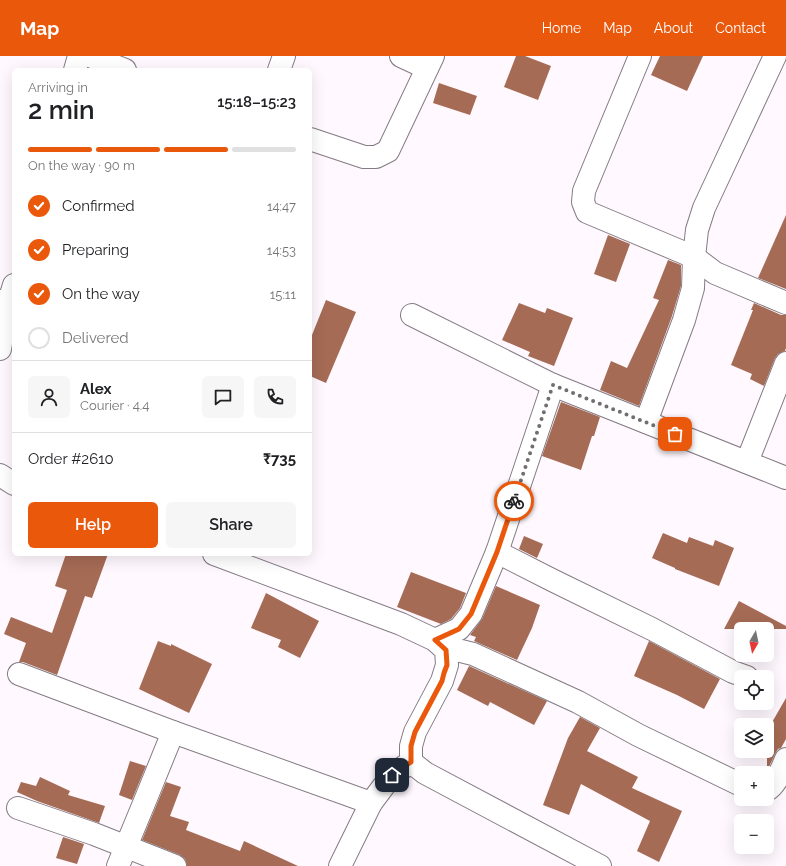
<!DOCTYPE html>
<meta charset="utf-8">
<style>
:root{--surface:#fff;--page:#f6f6f6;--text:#202124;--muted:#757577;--line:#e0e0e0;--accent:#ea580c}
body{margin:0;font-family:Raleway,sans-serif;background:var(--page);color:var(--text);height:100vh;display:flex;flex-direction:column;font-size:15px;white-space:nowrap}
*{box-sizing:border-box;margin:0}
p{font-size:13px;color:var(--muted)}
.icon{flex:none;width:22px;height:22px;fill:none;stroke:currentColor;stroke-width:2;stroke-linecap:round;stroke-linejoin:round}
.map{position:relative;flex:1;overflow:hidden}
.panel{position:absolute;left:12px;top:12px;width:300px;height:488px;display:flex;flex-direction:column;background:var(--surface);border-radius:6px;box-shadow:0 4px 16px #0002}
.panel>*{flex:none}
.needle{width:26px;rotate:189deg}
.tools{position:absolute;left:734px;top:566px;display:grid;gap:8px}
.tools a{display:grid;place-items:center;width:40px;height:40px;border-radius:6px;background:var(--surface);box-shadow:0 4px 16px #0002;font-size:20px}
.pin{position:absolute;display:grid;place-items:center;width:34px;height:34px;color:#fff;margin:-17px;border-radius:8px;box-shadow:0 2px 6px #0006}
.courier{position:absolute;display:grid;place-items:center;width:40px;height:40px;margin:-20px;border:3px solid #ea580c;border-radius:50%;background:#fff;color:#222;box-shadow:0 1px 5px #0007}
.overview em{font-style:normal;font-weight:600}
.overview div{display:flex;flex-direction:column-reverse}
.overview{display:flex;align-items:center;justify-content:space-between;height:68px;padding:0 16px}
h1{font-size:26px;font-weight:600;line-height:30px}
.bar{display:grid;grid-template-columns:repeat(4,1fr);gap:6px 4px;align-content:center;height:48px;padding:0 16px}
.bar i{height:5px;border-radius:3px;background:var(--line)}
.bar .selected{background:var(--accent)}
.bar p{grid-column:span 4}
.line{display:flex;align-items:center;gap:10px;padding:0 16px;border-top:1px solid var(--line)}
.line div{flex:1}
.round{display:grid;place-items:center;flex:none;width:42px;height:42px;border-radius:6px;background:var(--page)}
ol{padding:0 16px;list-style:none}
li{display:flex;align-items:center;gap:12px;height:44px}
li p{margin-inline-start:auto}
li .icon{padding:4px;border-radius:50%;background:var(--accent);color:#fff;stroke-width:4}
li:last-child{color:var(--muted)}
li i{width:22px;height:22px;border:2px solid var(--line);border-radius:50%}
.primary-button{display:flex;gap:8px;margin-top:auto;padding:8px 16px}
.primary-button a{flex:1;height:46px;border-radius:6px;background:var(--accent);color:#fff;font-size:16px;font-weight:600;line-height:46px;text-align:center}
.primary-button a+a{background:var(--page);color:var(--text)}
header{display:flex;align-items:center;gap:24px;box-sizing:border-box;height:56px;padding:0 20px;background:var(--accent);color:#fff}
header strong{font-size:19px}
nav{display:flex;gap:22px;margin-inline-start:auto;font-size:14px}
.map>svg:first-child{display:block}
</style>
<header>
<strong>Map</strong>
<nav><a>Home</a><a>Map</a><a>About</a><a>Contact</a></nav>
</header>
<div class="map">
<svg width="786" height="810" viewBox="0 0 786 810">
<rect width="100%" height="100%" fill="#fff8fe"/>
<g fill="#a56b55">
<polygon points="516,0 525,0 551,10 538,44 504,31"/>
<polygon points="660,0 703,0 687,35 651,19"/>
<polygon points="439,27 477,40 470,59 433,47"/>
<polygon points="786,159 786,233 758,222"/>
<polygon points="608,179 630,188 616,226 594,218"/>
<polygon points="668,204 681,209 681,230 672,260 639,350 600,334 611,305 627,312 659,244 653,242"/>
<polygon points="326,244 356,256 326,327 310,320 310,284"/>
<polygon points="519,247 545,257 547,252 573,262 554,310 528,300 530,296 502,284"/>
<polygon points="754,247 781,259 786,259 786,292 785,295 778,298 775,302 764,330 750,323 752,318 731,309 753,254 751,254"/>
<polygon points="561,346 600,361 594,380 592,380 581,414 542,400"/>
<polygon points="663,477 687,487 689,481 713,490 715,484 734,492 719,530 675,513 675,512 652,502"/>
<polygon points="524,480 543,488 537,502 519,493"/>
<polygon points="66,498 108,498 92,542 85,540 57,619 23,606 19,606 26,587 4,578 11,561 52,577 67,534 55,530"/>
<polygon points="411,516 466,537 460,552 451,563 441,568 397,551"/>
<polygon points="496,530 540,549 532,572 517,604 474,585 476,581 470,579 482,563"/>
<polygon points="266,537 319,565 300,602 278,591 281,584 251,572"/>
<polygon points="739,545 786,570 786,573 724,573"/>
<polygon points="158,585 171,590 171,588 212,608 189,657 139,633"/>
<polygon points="649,585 720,623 704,653 677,639 634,620"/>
<polygon points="469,610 547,645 534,669 490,646 488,650 457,634"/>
<polygon points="786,642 786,683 781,692 778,693 775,698 767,715 767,675"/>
<polygon points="580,661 600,672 587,695 638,721 632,732 682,755 659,806 637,795 650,765 581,728 569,759 543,749 568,682"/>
<polygon points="130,705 146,710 132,744 119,739"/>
<polygon points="40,721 70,735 68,739 105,750 99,767 37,745 17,736 21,726 36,730"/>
<polygon points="166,726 181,731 170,760 189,766 186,774 240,795 244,785 298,810 187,810 185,803 180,799 142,784"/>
<polygon points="63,781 84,788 77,808 56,802"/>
</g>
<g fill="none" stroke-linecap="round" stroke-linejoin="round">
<defs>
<g id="minor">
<polyline points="90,0 125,14"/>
<polyline points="401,0 427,12"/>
<polyline points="640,0 584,135 583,146 587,156 694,201 715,217 786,247"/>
<polyline points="75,14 79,0"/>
<polyline points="279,14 284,0"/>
<polyline points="310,83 364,101 376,101 388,95 433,0"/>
<polyline points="0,245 7,252 0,293"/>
<polyline points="7,252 14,229"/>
<polyline points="412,259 553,329 786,422"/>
<polyline points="646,366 684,264 693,232 694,201 697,174 704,152 775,0"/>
<polyline points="747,406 786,307"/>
<polyline points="0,419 14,428"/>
<polyline points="497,496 552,524 652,573 733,616 747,621"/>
<polyline points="214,498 401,568 435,584 446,594 447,609 442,625 415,676 411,690 411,706 425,717 600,810"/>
<polyline points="435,584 459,573 471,558 497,496 553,329"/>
<polyline points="446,594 461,595 473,598 578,646 638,679 741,729"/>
<polyline points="19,618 173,676 371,747"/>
<path d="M767,734c10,-6 14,-20 19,-31"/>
<polyline points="18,752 94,778 175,810"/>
<polyline points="118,810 147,740 173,676"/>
<polyline points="340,810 371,747 392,719 411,706"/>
</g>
</defs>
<use href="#minor" stroke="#857b84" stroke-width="24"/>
<use href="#minor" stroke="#fff" stroke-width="22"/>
</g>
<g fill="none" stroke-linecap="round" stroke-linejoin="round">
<polyline stroke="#716d71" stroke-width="4" stroke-dasharray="0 7.2" points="514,445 553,329 675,378"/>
<polyline stroke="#ea580c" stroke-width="5" points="392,719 411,706 411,690 415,676 442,625 444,617 447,609 446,594 435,584 459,573 471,558 497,496 514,445"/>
</g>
</svg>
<div class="tools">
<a><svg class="needle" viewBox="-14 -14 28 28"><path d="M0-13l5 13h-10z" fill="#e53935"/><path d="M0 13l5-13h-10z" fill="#757577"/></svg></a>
<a><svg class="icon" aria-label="locate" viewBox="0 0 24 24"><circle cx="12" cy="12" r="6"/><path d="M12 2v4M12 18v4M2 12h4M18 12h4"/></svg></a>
<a><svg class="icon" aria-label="layers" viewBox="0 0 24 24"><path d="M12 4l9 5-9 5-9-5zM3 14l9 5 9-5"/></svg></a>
<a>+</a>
<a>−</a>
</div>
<div class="pin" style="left:675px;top:378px;background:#ea580c"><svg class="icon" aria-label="bag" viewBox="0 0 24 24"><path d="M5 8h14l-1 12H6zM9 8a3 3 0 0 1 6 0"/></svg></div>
<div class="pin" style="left:392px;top:719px;background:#1f2937"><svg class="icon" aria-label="home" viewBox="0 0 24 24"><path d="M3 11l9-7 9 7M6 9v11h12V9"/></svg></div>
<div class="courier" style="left:514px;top:445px"><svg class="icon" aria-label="bike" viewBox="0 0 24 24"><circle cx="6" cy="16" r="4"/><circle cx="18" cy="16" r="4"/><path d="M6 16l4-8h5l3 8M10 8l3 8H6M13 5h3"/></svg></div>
<section class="panel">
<div class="overview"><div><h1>2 min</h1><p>Arriving in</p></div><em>15:18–15:23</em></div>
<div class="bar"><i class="selected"></i><i class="selected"></i><i class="selected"></i><i></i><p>On the way · 90 m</p></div>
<ol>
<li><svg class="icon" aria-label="check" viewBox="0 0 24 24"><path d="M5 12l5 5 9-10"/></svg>Confirmed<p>14:47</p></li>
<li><svg class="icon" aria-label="check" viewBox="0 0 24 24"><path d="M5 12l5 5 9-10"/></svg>Preparing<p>14:53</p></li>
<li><svg class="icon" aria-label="check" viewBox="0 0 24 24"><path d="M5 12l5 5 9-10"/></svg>On the way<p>15:11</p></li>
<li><i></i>Delivered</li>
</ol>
<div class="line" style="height:72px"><a class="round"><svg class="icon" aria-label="person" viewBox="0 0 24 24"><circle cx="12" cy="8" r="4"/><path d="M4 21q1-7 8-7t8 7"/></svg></a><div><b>Alex</b><p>Courier · 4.4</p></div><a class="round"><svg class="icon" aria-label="chat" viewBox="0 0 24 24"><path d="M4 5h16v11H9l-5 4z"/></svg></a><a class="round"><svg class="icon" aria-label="phone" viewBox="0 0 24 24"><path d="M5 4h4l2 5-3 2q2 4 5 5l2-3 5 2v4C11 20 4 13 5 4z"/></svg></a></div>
<div class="line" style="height:52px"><div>Order #2610</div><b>₹735</b></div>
<div class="primary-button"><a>Help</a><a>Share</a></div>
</section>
</div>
